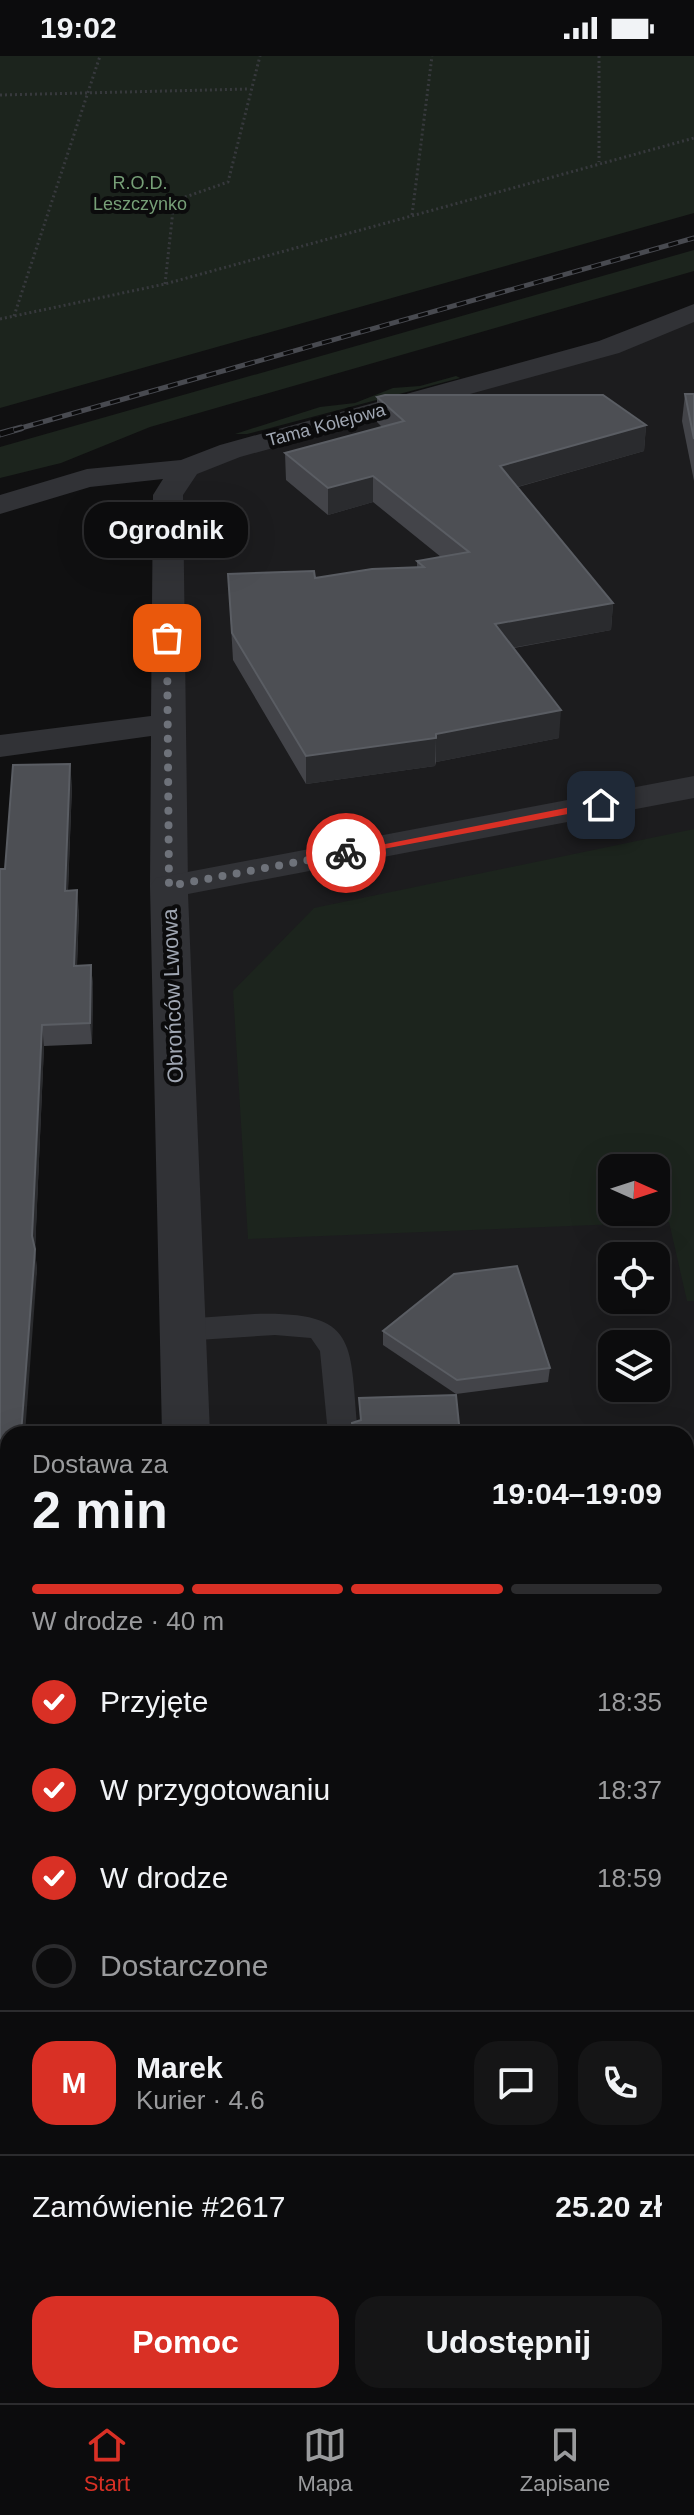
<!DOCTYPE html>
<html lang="pl">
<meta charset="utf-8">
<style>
:root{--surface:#0c0c0d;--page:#151516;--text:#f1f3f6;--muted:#9a9b9d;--line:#2c2c2e;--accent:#d93025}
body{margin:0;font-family:Helvetica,sans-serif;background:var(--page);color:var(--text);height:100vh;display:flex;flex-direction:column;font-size:30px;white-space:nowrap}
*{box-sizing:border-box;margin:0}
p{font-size:26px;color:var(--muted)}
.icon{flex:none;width:44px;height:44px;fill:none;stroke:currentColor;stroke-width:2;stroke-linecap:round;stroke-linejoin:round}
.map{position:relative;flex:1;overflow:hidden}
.details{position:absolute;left:0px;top:1370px;width:694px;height:978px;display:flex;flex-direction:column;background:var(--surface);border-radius:24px 24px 0 0;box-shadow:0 8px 32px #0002,0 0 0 2px var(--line)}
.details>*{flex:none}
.needle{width:52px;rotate:93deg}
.tools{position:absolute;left:598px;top:1098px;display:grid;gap:16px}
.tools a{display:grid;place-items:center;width:72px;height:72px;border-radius:16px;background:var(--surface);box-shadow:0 8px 32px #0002,0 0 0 2px var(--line);font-size:40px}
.pin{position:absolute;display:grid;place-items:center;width:68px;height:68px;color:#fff;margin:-34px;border-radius:16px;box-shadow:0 4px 12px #0006}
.courier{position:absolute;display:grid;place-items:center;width:80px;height:80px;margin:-40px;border:6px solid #d93025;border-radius:50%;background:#fff;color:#222;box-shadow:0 2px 10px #0007}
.bubble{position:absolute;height:56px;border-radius:24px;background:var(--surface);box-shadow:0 8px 32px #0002,0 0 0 2px var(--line);font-size:26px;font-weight:800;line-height:56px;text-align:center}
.overview em{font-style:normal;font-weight:800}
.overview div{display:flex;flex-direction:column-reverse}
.overview{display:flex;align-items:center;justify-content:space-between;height:136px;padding:0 32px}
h1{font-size:52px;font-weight:800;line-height:60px}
.bar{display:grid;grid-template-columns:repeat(4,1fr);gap:12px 8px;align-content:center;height:96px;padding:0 32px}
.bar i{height:10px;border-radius:6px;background:var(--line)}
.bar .current{background:var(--accent)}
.bar p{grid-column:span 4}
.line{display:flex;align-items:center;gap:20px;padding:0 32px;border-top:2px solid var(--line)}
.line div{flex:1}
.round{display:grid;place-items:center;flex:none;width:84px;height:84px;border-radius:24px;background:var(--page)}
ol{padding:0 32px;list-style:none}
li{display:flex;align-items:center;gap:24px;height:88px}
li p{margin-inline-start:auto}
li .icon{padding:8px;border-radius:50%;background:var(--accent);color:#fff;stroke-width:4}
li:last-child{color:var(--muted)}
li i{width:44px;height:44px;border:4px solid var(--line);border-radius:50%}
.cta{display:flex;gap:16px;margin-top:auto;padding:16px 32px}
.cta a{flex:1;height:92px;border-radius:24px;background:var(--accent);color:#fff;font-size:32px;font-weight:800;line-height:92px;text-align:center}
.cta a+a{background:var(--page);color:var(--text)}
.status{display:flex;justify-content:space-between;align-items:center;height:56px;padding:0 40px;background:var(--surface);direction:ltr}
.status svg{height:22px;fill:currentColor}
.tabs{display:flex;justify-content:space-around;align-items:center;height:112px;border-top:2px solid var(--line);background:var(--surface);font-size:22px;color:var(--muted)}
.tabs a{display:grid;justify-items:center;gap:4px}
.tabs .current{color:var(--accent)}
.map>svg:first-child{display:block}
</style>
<div class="status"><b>19:02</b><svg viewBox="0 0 49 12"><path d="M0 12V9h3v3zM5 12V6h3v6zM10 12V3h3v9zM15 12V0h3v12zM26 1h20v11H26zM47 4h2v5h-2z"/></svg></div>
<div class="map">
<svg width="694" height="2347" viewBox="0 0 694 2347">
<rect width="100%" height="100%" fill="#101011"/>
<path fill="#1c1c1e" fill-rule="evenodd" d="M694,256v2091h-455l-1,-7h448v-962h-500l-18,-939 18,-27 423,-121zM612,1112h44v44h-44zM612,1200h44v44h-44zM612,1288h44v44h-44z"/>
<g fill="#1c241d" fill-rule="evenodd">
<polygon points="0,0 694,0 694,157 0,352"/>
<polygon points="694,194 694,215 150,371 61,407 0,422 0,391"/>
<polygon points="456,320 460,322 247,378 235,378 320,351 355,347 393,332 420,330"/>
<path d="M694,773v472h-7l-18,-79 -421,17 -15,-248 81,-83zM612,1112h44v44h-44z"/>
</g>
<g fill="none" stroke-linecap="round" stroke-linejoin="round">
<g stroke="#37393d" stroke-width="3" stroke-dasharray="2 3" stroke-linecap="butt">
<polyline points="599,0 599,106"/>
<polyline points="0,39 250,33"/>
<polyline points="412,159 432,0"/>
<polyline points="165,228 174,145 228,126 260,0"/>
<polyline points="14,260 100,0"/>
<polyline points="0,263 165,228 694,82"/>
</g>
<g fill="#313236" fill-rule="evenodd">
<path d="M254,1258c107,-3 95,29 104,120h-30l-8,-83 -9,-13 -36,-3 -93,6 -10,-4 -5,-7 5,-7 10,-4z"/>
<polygon points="686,1939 694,1942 694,2001 686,1997"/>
<polygon points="402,2340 444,2340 445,2347 403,2347"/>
<polygon points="577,2340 619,2340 621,2347 579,2347"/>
</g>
<polygon fill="#313236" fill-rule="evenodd" points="694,248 694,266 619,297 240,401 197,418 183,439 188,830 182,838 169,841 156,838 150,830 151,680 0,701 0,679 151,660 153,439 163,423 90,431 0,458 0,439 87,413 181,404 220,389 599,285"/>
<g fill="#313236" fill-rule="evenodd">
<polygon points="694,720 694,742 188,838 210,1378 162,1378 150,830 156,822"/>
<rect x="206" y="2340" width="66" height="7"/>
</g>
<defs>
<polyline id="rail-far1" points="14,374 694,182"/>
<polyline id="rail" points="0,378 21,372"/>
</defs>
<use href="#rail-far1" stroke="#484a50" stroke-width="5"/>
<use href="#rail" stroke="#484a50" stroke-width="7"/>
<use href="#rail-far1" stroke="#0b0b0c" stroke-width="3" stroke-dasharray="10" stroke-linecap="butt"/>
<use href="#rail" stroke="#0b0b0c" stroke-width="5" stroke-dasharray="14" stroke-linecap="butt"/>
</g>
<g fill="#434449">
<polygon points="685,338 694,338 694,425 682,365"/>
<polygon points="377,341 646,369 644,395 518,431 613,547 611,574 514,592 559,682 436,706 435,710 306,728 233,604 228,518 315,522 417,511 417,505 441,501 373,446 328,459 286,424 285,397 382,371 377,366"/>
<polygon points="72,729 68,835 79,855 77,910 91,909 93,930 92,988 44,990 35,1193 37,1215 8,1378 8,1504 3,1504 0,1587 8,1587 8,1649 0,1649 0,813 5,813"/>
<polygon points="383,1275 550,1312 548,1326 456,1338 383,1289"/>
<polygon points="694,1519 694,1572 689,1552"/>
</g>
<g fill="#2a2b2e">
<polygon points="646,369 644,395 499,436 500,410"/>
<polygon points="373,420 373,446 328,459 328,432"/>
<polygon points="613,547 611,574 494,595 495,568"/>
<polygon points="561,654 559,682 436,706 436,678"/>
<polygon points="436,682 435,710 306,728 306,700"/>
<polygon points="70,708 72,729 67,856 65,835"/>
<polygon points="77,834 79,855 76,931 74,910"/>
<polygon points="91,909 93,930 92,988 90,967"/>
<polygon points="42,969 44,990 35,1196 35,1193 37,1215 25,1378 21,1378"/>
<polygon points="0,1486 3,1504 0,1589"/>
<polygon points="5,1712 8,1730 8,1743 0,1963 0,1837"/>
</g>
<g fill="#4d4f54" stroke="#5a5d63" stroke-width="2">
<polygon points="685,338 694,338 694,383"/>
<polygon points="385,339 603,339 646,369 500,410 613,547 495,568 561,654 436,678 436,682 306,700 232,577 228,518 314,515 315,522 372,513 424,511 417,505 469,496 373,420 328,432 285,397 404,365 377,341"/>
<polygon points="70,708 65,835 77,834 74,910 91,909 90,967 42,969 32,1180 35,1193 21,1378 8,1378 8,1482 0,1483 0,813 5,813 13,709"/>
<polygon points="517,1210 550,1312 457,1324 383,1275 454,1218"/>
<polygon points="456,1339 460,1378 353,1378 352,1367 361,1364 359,1342"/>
<rect x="0" y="1587" width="8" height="41"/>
<polygon points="0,1712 5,1712 0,1837"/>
</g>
<polygon fill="#d93025" points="601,745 605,751 346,800 340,797"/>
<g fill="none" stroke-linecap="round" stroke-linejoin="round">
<polyline stroke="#6e727a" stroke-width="8" stroke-dasharray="0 14.4" points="167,582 169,830 346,797"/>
</g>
<g text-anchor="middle" stroke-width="8" stroke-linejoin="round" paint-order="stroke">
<g font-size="18" fill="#769f77" stroke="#0b0b0c">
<text x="140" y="133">R.O.D.<tspan x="140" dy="21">Leszczynko</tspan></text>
</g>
<g font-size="18" fill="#a0a7b3" stroke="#0b0b0c">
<text transform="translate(326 369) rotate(-15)" y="6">Tama Kolejowa</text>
</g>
<g font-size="22" fill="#a0a7b3" stroke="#0b0b0c">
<text transform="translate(172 940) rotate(-92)" y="8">Obrońców Lwowa</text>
</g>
</g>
</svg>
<div class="tools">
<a><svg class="needle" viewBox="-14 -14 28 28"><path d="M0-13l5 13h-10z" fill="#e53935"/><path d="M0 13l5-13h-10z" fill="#9a9b9d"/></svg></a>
<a><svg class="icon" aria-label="locate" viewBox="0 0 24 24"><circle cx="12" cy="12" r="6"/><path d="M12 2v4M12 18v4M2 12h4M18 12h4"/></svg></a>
<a><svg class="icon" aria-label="layers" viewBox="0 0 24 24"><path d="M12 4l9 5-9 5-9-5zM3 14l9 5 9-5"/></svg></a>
</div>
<div class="pin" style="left:167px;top:582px;background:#ea580c"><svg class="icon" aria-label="bag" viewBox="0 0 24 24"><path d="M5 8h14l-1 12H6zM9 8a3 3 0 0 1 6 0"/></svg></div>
<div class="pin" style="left:601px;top:749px;background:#1f2937"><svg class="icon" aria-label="home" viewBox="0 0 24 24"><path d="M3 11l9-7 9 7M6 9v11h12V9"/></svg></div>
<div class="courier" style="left:346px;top:797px"><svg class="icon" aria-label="bike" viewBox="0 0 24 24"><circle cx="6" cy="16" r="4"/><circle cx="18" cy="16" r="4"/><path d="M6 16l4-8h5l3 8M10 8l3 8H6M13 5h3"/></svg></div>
<div class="bubble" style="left:84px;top:446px;width:164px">Ogrodnik</div>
<section class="details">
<div class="overview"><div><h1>2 min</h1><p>Dostawa za</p></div><em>19:04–19:09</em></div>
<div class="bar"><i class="current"></i><i class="current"></i><i class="current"></i><i></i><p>W drodze · 40 m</p></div>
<ol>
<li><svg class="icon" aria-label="check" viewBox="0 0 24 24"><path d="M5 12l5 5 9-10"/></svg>Przyjęte<p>18:35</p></li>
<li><svg class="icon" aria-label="check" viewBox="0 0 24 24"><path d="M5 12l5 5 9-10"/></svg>W przygotowaniu<p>18:37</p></li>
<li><svg class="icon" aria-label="check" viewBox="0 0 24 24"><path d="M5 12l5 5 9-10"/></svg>W drodze<p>18:59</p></li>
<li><i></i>Dostarczone</li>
</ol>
<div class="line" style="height:144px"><b class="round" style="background:var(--accent);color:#fff">M</b><div><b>Marek</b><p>Kurier · 4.6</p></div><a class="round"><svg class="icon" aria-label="chat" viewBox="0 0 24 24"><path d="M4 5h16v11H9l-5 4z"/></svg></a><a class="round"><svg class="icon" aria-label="phone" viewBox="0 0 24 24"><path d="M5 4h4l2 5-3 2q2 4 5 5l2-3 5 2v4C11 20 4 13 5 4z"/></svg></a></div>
<div class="line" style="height:104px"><div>Zamówienie #2617</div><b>25.20 zł</b></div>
<div class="cta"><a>Pomoc</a><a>Udostępnij</a></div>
</section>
</div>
<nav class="tabs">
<a class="current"><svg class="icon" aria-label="home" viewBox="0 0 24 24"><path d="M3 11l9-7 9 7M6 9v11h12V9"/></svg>Start</a>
<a><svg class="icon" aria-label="map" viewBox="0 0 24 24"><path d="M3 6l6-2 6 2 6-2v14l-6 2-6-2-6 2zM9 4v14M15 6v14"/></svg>Mapa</a>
<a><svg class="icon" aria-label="saved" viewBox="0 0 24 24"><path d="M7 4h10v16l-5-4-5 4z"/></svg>Zapisane</a>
</nav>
